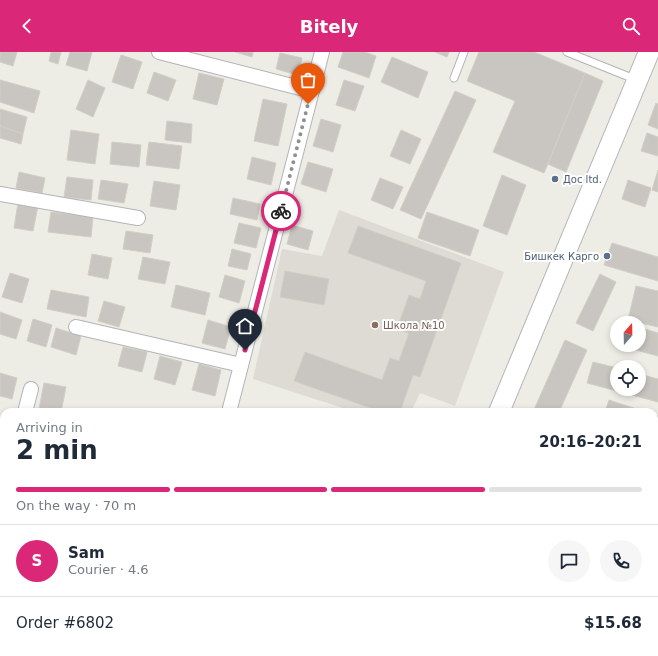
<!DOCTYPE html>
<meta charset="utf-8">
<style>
:root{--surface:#fff;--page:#f6f6f7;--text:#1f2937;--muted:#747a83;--line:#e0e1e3;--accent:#db2777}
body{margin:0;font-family:"DejaVu Sans",sans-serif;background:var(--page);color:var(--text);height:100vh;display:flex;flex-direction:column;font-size:15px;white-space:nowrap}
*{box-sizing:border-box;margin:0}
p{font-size:13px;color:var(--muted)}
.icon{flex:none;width:22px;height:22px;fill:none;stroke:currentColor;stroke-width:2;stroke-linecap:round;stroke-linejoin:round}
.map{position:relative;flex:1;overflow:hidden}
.drawer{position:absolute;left:0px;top:356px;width:658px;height:248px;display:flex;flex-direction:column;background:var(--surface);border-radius:12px 12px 0 0;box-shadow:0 2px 6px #0003}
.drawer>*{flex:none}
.needle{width:26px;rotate:20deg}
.buttons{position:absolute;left:610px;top:264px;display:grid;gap:8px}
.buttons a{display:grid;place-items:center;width:36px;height:36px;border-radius:50%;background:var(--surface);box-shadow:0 2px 6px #0003;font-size:20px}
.pin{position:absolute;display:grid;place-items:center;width:34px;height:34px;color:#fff;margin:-41px -17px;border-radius:50% 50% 50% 0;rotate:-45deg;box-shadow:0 0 4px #0007}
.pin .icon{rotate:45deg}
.courier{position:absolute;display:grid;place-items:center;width:40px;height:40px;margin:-20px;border:3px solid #db2777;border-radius:50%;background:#fff;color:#222;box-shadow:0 1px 5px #0007}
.overview em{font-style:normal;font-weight:600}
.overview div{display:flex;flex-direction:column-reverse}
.overview{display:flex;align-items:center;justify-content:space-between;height:68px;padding:0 16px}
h1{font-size:26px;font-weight:600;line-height:30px}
.bar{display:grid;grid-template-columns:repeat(4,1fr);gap:6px 4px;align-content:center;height:48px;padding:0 16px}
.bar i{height:5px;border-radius:3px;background:var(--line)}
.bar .on{background:var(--accent)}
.bar p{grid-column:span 4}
.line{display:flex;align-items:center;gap:10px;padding:0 16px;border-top:1px solid var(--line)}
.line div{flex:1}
.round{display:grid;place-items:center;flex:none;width:42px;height:42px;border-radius:21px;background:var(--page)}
header{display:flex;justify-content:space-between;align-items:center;height:52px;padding:0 16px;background:var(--accent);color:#fff;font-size:18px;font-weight:600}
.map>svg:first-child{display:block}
</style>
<header><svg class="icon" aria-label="back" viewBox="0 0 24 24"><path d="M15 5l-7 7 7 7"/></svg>Bitely<svg class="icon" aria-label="search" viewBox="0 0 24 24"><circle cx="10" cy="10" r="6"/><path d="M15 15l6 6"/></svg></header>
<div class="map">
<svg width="658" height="604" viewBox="0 0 658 604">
<rect width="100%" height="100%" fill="#edece5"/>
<polygon fill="#dddbd3" points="339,158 504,220 455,354 420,341 411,360 355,360 253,327 282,197 322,204"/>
<g fill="#c9c6c1" stroke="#d1cec4">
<polygon points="0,0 17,0 13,14 0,10"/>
<polygon points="51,0 61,0 58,12 49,9"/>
<polygon points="70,0 92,0 87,19 66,13"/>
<polygon points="235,0 253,0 252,5"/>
<polygon points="343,0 365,0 376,4 369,26 338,15"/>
<polygon points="435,0 449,0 447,5"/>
<polygon points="479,0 534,0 585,21 544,121 493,100 515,49 467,29"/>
<polygon points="280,1 302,6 298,23 276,17"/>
<polygon points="121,3 142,10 133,37 112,30"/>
<polygon points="392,5 428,20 418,46 381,30"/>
<polygon points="154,20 176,28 168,49 147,41"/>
<polygon points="199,21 224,27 217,53 193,47"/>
<polygon points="585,21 603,29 566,120 548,112"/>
<polygon points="0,28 40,39 34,61 0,50"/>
<polygon points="88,28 105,36 93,65 76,57"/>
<polygon points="344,28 364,34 355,59 336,53"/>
<polygon points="455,39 476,48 421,167 400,158"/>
<polygon points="263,47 287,52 278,94 254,89"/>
<polygon points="656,51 658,52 658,77 648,73"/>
<polygon points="0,57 27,65 23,82 0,74"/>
<polygon points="321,67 341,73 333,100 313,94"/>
<polygon points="167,69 192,72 191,91 165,88"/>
<polygon points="0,74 23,82 21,92 0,86"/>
<polygon points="71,78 99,82 95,112 67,108"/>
<polygon points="401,78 421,87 410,112 390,104"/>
<polygon points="647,81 658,85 658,104 641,99"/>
<polygon points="112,90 141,93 139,115 110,112"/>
<polygon points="149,90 182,94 179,117 146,113"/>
<polygon points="252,105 276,111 271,133 247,127"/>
<polygon points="308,110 333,117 326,140 301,132"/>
<polygon points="658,118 658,140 652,138"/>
<polygon points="19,120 45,126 42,141 16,136"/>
<polygon points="502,123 526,133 507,183 483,174"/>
<polygon points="67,125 93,128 91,148 64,145"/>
<polygon points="380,126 403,135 393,157 371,148"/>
<polygon points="101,128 128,132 124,151 98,147"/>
<polygon points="628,128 651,136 645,155 622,147"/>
<polygon points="154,129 180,133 176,158 150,154"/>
<polygon points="233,146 260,152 257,168 230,162"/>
<polygon points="18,151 38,154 33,179 14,176"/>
<polygon points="51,160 93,165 91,185 48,180"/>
<polygon points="427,160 479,178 470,204 418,186"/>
<polygon points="239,171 261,176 256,196 234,191"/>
<polygon points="292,173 313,179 308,198 287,192"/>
<polygon points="358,174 461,211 420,325 413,323 400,360 382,360 294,329 305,300 382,328 390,306 399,309 409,281 397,277 409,243 420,247 426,229 348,201"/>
<polygon points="126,179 153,183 150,201 123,197"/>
<polygon points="612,191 658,205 658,229 604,213"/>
<polygon points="232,197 251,202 247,218 228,214"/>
<polygon points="92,202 112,206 108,227 88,223"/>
<polygon points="143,205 170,210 165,232 138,227"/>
<polygon points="285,219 329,227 324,253 280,245"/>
<polygon points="10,221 29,227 22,251 2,245"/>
<polygon points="600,222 616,230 593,279 576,271"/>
<polygon points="225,223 245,229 239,251 219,245"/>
<polygon points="176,233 210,241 205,263 171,255"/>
<polygon points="636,234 658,239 658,275 628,268"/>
<polygon points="51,238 89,245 86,265 47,257"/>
<polygon points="104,249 125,255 119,275 98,269"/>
<polygon points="0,260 22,268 16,287 0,282"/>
<polygon points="33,267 52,273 46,295 27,289"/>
<polygon points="208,268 231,275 225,297 202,291"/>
<polygon points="639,275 658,281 658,304 621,294 639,293"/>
<polygon points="56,276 81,284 76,303 51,295"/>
<polygon points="565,288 587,298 559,360 533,360"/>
<polygon points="123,295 147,300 142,320 118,314"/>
<polygon points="160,304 182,310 175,333 154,327"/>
<polygon points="593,310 617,316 617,337 639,337 639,322 658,327 658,350 587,331"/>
<polygon points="199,312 221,318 215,344 192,338"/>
<polygon points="0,321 17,326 12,347 0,344"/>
<polygon points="44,331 66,335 61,360 39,357"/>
<polygon points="609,348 646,360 605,360"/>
<polygon points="654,363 658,364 658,385 654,384"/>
<polygon points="654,391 658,392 658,417 654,430"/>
<polygon points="654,462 658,463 654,474"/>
<polygon points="0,468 4,469 2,494 0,494"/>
<polygon points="0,527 4,528 3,571 0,570"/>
<polygon points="654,556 658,557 658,577 654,576"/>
<polygon points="24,600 47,600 46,604 23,604"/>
<polygon points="137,600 162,600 160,604 135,604"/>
<polygon points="200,600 229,600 228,604"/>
<polygon points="235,600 264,600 263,604 235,604"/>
<polygon points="434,600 444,604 432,604"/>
<polygon points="567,600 589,600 587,604 567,604 565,603"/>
<polygon points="600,600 611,600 610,604 599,604"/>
<polygon points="617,600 641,600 640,604 616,604"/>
</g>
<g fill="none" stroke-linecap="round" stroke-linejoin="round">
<defs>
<g id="lane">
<polyline points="567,0 637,28"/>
<polyline points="454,26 464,0"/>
<polyline points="0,512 4,513"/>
<polyline points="318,600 328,604"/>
</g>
<g id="street">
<polyline points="159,0 312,39"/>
<polyline points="0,142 138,166"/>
<polyline points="76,275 241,313"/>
<polyline points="25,360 31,337"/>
<polyline points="229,360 322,0"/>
<polyline points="0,452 4,438"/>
<polyline points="654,586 658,587"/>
</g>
<g id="secondary">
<polyline points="499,360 649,0"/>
<polyline points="397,604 399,600"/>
</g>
</defs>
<use href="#lane" stroke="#b2b4b8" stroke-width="9"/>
<use href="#street" stroke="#b2b4b8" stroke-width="16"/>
<use href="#secondary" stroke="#b4b6ba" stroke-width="22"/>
<use href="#lane" stroke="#fff" stroke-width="7"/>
<use href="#street" stroke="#fff" stroke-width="14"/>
<use href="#secondary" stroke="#fff" stroke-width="20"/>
</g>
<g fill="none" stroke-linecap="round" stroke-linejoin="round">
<polyline stroke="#8f9090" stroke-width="4" stroke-dasharray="0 7.2" points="281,159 308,52"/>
<polyline stroke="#db2777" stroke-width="5" points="245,298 281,159"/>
</g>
<g fill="#5c6f8a" stroke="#fff" stroke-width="1.5">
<circle cx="555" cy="127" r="4"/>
<circle cx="607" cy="204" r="4"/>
</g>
<circle fill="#8d6e63" stroke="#fff" stroke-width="1.5" cx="375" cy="273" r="4"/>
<g text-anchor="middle" stroke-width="4" stroke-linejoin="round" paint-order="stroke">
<g font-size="10" fill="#4e5e75" stroke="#fff" text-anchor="start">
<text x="563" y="131">Дос ltd.</text>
<text x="599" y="208" text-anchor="end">Бишкек Карго</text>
</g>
<g font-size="10" fill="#785e54" stroke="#fff" text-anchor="start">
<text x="383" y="277">Школа №10</text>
</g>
</g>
</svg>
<div class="buttons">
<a><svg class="needle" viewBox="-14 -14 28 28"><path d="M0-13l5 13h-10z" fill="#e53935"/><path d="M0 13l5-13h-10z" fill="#747a83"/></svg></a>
<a><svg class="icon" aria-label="locate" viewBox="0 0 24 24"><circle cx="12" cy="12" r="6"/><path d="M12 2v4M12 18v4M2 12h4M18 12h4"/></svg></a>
</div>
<div class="pin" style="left:308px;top:52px;background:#ea580c"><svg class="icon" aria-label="bag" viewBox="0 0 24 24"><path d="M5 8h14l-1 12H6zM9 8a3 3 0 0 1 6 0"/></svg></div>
<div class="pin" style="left:245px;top:298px;background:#1f2937"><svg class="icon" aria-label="home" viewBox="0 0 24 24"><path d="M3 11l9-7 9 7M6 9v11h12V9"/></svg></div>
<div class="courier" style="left:281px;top:159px"><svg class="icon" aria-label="bike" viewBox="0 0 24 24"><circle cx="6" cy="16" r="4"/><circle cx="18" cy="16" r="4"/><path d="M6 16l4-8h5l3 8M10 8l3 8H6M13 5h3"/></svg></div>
<section class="drawer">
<div class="overview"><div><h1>2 min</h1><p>Arriving in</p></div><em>20:16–20:21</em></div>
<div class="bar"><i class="on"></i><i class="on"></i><i class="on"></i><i></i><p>On the way · 70 m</p></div>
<div class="line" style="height:72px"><b class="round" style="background:var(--accent);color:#fff">S</b><div><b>Sam</b><p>Courier · 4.6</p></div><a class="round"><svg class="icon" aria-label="chat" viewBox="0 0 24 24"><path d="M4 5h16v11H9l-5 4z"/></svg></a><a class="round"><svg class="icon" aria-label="phone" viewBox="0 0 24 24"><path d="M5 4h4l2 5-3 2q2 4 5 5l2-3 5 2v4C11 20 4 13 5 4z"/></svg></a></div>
<div class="line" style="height:52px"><div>Order #6802</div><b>$15.68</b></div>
</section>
</div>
